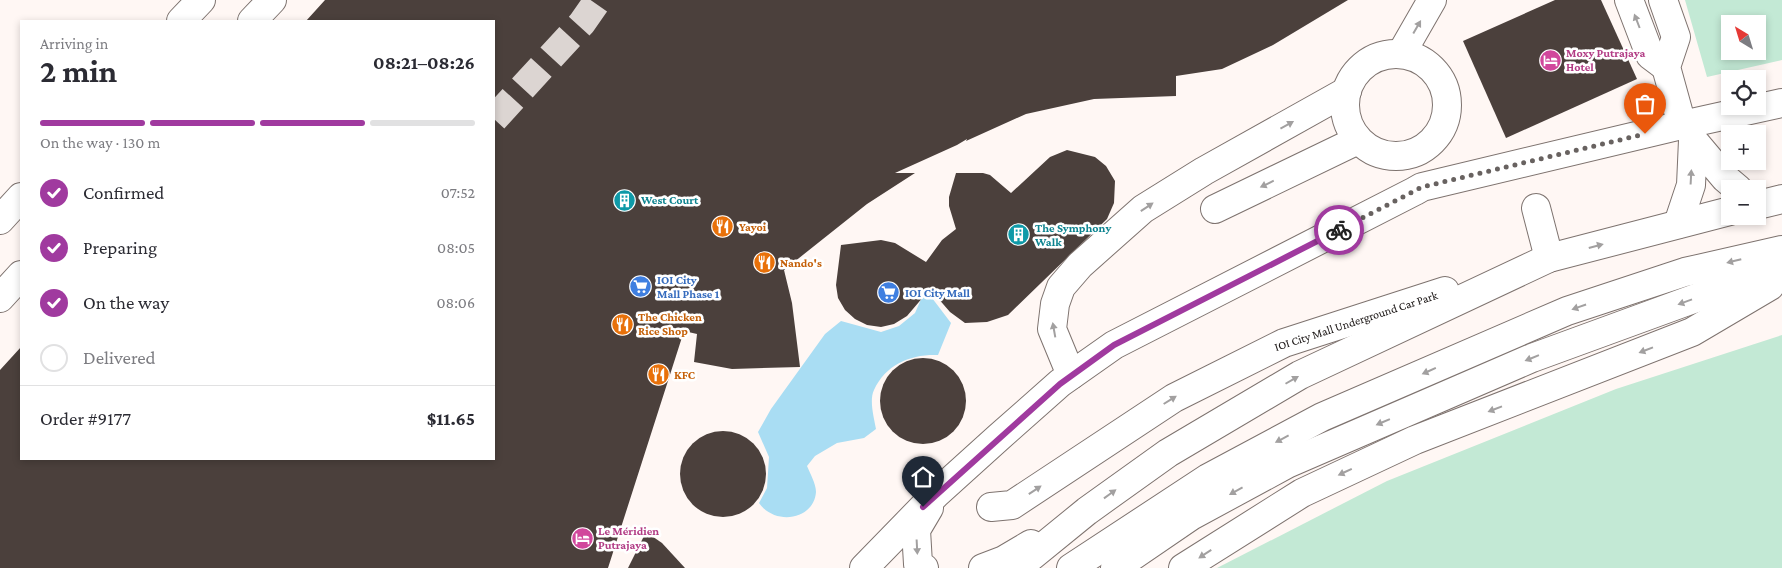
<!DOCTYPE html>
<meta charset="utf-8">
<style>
:root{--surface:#fff;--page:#f2f2f3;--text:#2b2b33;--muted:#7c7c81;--line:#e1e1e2;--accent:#a03a9f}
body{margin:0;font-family:"Crimson Pro",serif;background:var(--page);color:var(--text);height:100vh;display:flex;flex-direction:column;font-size:19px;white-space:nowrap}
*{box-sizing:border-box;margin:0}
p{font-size:16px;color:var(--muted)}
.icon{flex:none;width:28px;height:28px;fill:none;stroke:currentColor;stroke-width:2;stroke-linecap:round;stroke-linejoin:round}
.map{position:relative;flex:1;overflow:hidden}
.details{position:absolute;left:20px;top:20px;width:475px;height:440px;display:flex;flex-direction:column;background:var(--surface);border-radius:0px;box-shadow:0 2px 8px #0003}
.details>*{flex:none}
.needle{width:32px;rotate:322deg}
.fabs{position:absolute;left:1721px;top:15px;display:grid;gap:10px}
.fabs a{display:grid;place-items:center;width:45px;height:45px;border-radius:0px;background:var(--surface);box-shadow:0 2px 8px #0003;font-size:25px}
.pin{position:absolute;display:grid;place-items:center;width:42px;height:42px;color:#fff;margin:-51px -21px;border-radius:50% 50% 50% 0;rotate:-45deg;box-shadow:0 0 5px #0007}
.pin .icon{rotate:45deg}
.courier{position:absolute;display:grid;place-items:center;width:50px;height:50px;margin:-25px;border:4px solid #a03a9f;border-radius:50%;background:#fff;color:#222;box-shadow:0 1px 6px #0007}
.overview em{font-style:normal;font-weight:700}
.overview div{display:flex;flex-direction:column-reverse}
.overview{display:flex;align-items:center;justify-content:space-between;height:85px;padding:0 20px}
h1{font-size:32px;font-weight:700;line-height:38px}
.bar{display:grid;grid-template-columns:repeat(4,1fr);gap:8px 5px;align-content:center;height:60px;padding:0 20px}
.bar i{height:6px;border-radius:4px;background:var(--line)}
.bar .current{background:var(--accent)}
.bar p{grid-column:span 4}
.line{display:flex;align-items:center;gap:12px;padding:0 20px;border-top:1px solid var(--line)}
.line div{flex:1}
ol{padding:0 20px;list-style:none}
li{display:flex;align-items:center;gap:15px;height:55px}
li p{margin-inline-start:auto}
li .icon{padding:5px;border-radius:50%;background:var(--accent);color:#fff;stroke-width:4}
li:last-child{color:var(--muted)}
li i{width:28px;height:28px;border:2px solid var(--line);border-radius:50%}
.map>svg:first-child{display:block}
</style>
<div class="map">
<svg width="1782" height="568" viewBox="0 0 1782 568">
<rect width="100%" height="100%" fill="#fff7f4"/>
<g fill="#c3e9d5" fill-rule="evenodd">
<path d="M1685,0h97v60l-75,17zM1730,24h28v27h-28z"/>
<polygon points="1782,335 1782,568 1217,568 1387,481 1616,389"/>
</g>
<path fill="#a9ddf3" d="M926,278l3,16 22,29 -13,32c-27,-1 -52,9 -64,35 -5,10 0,28 2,39l-12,9 -27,5 -22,13 -8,10c3,7 9,18 9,26 -2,28 -41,34 -57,11l8,-15 2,-31 -11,-25 13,-23 54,-75 16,-13 40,11 18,-6 16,-13 7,-16z"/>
<g fill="#4b403c">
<polygon points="325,0 1348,0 1273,45 1222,69 1176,76 1176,96 1094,99 1026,114 966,141 967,139 957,145 895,173 915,173 867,204 784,270 792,303 800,367 732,369 694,362 697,334 684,331 608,568 0,568 0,370 21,347 21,459 494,459 494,21 306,21"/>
<polygon points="1555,0 1601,0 1637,79 1506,138 1463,41"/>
<polygon points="1067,150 1095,157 1106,166 1115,181 1114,203 1107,219 1008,315 987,322 965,323 950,312 930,289 907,316 894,324 881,327 867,325 855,319 845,310 838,298 836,285 841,245 881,240 895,243 926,262 942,240 956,229 949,206 949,197 956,173 983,173 990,175 1011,193 1050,157"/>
<circle cx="923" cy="401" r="43"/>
<circle cx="723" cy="474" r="43"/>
<polygon points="646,532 662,543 685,568 628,568"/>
</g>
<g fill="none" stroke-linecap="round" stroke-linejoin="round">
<polyline stroke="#dcd5d2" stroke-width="28" stroke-dasharray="28 14" stroke-linecap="butt" points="494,119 582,23 598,0"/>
<defs>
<g id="minor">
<polyline points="1629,0 1650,55 1666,67"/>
<polyline points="1663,0 1676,37 1666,67 1682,125"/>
<polyline points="181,21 201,0"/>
<polyline points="252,21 272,0"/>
<polyline points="1401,54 1432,0"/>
<circle cx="1396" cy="105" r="51"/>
<polyline points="1758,205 1782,199"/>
<polyline points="1536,208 1549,258"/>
<polyline points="1215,209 1358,140"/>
<polyline points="0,220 21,197"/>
<polyline points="1678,224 1691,185 1693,140 1725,178 1738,189"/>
<polyline points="0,298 21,275"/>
<polyline points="1071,375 1052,329 1055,304 1061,287 1080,265 1143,209 1204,171 1347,91"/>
<polyline points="991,507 1012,505 1174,398 1284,343 1445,291"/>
<polyline points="864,568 937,493 999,437 1060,383 1114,345 1415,191 1422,187 1682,125 1782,103"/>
<polyline points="924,568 918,564 916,530 929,508"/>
<polyline points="983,568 1004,560 1031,544"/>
<polyline points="1017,568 1087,511 1168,453 1300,375 1549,258 1730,211"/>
<polyline points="1071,568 1208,478 1322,417 1567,311 1685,272 1782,250"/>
<polyline points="1115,568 1191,516 1287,464 1532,358 1718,290 1782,273"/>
<polyline points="1183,568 1302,493 1415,440 1692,332 1770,286"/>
</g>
</defs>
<use href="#minor" stroke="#7e736f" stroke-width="30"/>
<use href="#minor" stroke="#fff" stroke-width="28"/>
</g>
<defs><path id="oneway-solid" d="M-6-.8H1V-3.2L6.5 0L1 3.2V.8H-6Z" transform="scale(1.25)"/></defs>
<g fill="#a2a0a0">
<use href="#oneway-solid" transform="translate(1637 21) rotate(-111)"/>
<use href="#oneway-solid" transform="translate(1417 27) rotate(-60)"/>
<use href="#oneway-solid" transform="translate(1287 125) rotate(-29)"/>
<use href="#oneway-solid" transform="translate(1691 177) rotate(-87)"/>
<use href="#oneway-solid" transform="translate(1267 184) rotate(154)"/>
<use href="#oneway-solid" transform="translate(1147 207) rotate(-34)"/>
<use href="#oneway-solid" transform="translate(1596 246) rotate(-15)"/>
<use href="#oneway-solid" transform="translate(1734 261) rotate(166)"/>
<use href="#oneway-solid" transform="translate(1685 302) rotate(160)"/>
<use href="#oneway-solid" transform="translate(1579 307) rotate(161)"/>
<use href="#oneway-solid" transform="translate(1054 330) rotate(-100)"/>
<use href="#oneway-solid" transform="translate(1646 350) rotate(159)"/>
<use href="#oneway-solid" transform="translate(1532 358) rotate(158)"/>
<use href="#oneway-solid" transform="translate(1429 371) rotate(156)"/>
<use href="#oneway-solid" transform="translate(1292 380) rotate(-30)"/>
<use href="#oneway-solid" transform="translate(1170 400) rotate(-32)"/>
<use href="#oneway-solid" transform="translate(1495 409) rotate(159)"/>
<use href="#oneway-solid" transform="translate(1383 422) rotate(157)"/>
<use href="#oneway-solid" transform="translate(1282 439) rotate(152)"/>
<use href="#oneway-solid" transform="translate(1345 472) rotate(155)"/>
<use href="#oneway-solid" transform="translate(1035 490) rotate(-34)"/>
<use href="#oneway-solid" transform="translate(1236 491) rotate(151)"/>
<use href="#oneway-solid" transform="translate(1110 494) rotate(-36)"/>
<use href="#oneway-solid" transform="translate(917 547) rotate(87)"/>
<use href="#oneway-solid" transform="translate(1205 554) rotate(147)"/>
</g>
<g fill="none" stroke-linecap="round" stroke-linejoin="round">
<polyline stroke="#686260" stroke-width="5" stroke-dasharray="0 9" points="1339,230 1422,187 1645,134"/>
<polyline stroke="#a03a9f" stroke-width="6" points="923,507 1060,384 1114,345 1339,230"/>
</g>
<defs>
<symbol id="hotel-disc" viewBox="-11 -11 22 22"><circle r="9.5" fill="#d1479c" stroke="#fff"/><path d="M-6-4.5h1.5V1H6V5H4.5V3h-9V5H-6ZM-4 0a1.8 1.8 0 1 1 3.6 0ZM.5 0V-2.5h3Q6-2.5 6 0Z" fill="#fff"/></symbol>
<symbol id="building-disc" viewBox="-11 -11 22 22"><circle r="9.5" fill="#0f9aa8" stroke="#fff"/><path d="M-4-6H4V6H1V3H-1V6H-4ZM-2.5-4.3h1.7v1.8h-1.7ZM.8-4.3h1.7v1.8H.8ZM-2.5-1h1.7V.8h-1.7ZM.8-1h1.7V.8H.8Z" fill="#fff"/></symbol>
<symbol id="restaurant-disc" viewBox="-11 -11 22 22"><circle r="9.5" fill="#e8710a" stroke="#fff"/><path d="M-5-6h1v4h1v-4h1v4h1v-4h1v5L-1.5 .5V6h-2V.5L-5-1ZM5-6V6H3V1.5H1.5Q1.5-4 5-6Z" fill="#fff"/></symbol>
<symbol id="supermarket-disc" viewBox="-11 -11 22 22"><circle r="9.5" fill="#3f7fe0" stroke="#fff"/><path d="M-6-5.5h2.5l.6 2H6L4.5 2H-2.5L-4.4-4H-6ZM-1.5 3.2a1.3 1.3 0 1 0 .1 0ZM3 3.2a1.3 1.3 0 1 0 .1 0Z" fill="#fff"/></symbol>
</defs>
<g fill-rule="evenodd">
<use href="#hotel-disc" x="1538" y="48" width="25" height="25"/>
<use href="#building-disc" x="612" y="188" width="25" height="25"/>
<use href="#restaurant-disc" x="710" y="214" width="25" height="25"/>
<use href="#building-disc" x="1006" y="222" width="25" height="25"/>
<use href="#restaurant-disc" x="752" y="250" width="25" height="25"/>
<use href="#supermarket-disc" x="628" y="274" width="25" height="25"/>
<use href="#supermarket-disc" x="876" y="280" width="25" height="25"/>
<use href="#restaurant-disc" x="610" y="312" width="25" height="25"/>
<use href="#restaurant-disc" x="646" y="362" width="25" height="25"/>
<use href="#hotel-disc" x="570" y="526" width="25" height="25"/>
</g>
<g text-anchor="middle" stroke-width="5" stroke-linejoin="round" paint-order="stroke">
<g font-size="12" font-weight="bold" fill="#b23c85" stroke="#fff" text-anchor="start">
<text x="1566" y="57">Moxy Putrajaya<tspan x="1566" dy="14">Hotel</tspan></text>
<text x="598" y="535">Le Méridien<tspan x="598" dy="14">Putrajaya</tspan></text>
</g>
<g font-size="12" font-weight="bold" fill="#0d838f" stroke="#fff" text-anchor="start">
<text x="641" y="204">West Court</text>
<text x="1035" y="232">The Symphony<tspan x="1035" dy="14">Walk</tspan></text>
</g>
<g font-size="12" font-weight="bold" fill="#c56008" stroke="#fff" text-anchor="start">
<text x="739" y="231">Yayoi</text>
<text x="780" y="267">Nando's</text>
<text x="638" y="321">The Chicken<tspan x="638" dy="14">Rice Shop</tspan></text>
<text x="674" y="379">KFC</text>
</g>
<g font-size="12" font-weight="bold" fill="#366cbe" stroke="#fff" text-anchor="start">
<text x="657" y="284">IOI City<tspan x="657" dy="14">Mall Phase 1</tspan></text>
<text x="905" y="297">IOI City Mall</text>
</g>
<g font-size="12" fill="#171211" stroke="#fff">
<text transform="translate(1356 321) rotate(-18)" y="4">IOI City Mall Underground Car Park</text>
</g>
</g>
</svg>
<div class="fabs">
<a><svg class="needle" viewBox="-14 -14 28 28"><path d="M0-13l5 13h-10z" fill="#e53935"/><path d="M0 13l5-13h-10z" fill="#7c7c81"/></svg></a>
<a><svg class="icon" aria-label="locate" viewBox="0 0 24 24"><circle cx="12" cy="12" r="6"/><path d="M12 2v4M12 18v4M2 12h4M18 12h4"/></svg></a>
<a>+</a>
<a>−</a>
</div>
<div class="pin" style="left:1645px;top:134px;background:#ea580c"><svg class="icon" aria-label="bag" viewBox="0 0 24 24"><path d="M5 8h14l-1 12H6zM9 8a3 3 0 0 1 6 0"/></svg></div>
<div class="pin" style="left:923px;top:507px;background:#1f2937"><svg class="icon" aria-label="home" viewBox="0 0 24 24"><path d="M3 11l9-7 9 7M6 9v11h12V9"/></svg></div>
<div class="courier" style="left:1339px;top:230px"><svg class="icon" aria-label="bike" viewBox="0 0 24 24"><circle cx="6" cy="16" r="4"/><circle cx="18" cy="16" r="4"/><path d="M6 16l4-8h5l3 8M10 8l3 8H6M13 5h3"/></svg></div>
<section class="details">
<div class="overview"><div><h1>2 min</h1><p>Arriving in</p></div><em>08:21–08:26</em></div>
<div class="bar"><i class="current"></i><i class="current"></i><i class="current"></i><i></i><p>On the way · 130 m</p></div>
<ol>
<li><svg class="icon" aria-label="check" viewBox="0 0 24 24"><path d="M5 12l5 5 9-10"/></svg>Confirmed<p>07:52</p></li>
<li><svg class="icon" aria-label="check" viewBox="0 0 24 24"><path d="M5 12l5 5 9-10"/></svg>Preparing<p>08:05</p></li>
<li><svg class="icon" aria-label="check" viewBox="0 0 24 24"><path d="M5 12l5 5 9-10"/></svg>On the way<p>08:06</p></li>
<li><i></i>Delivered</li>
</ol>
<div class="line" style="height:65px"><div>Order #9177</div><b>$11.65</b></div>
</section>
</div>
